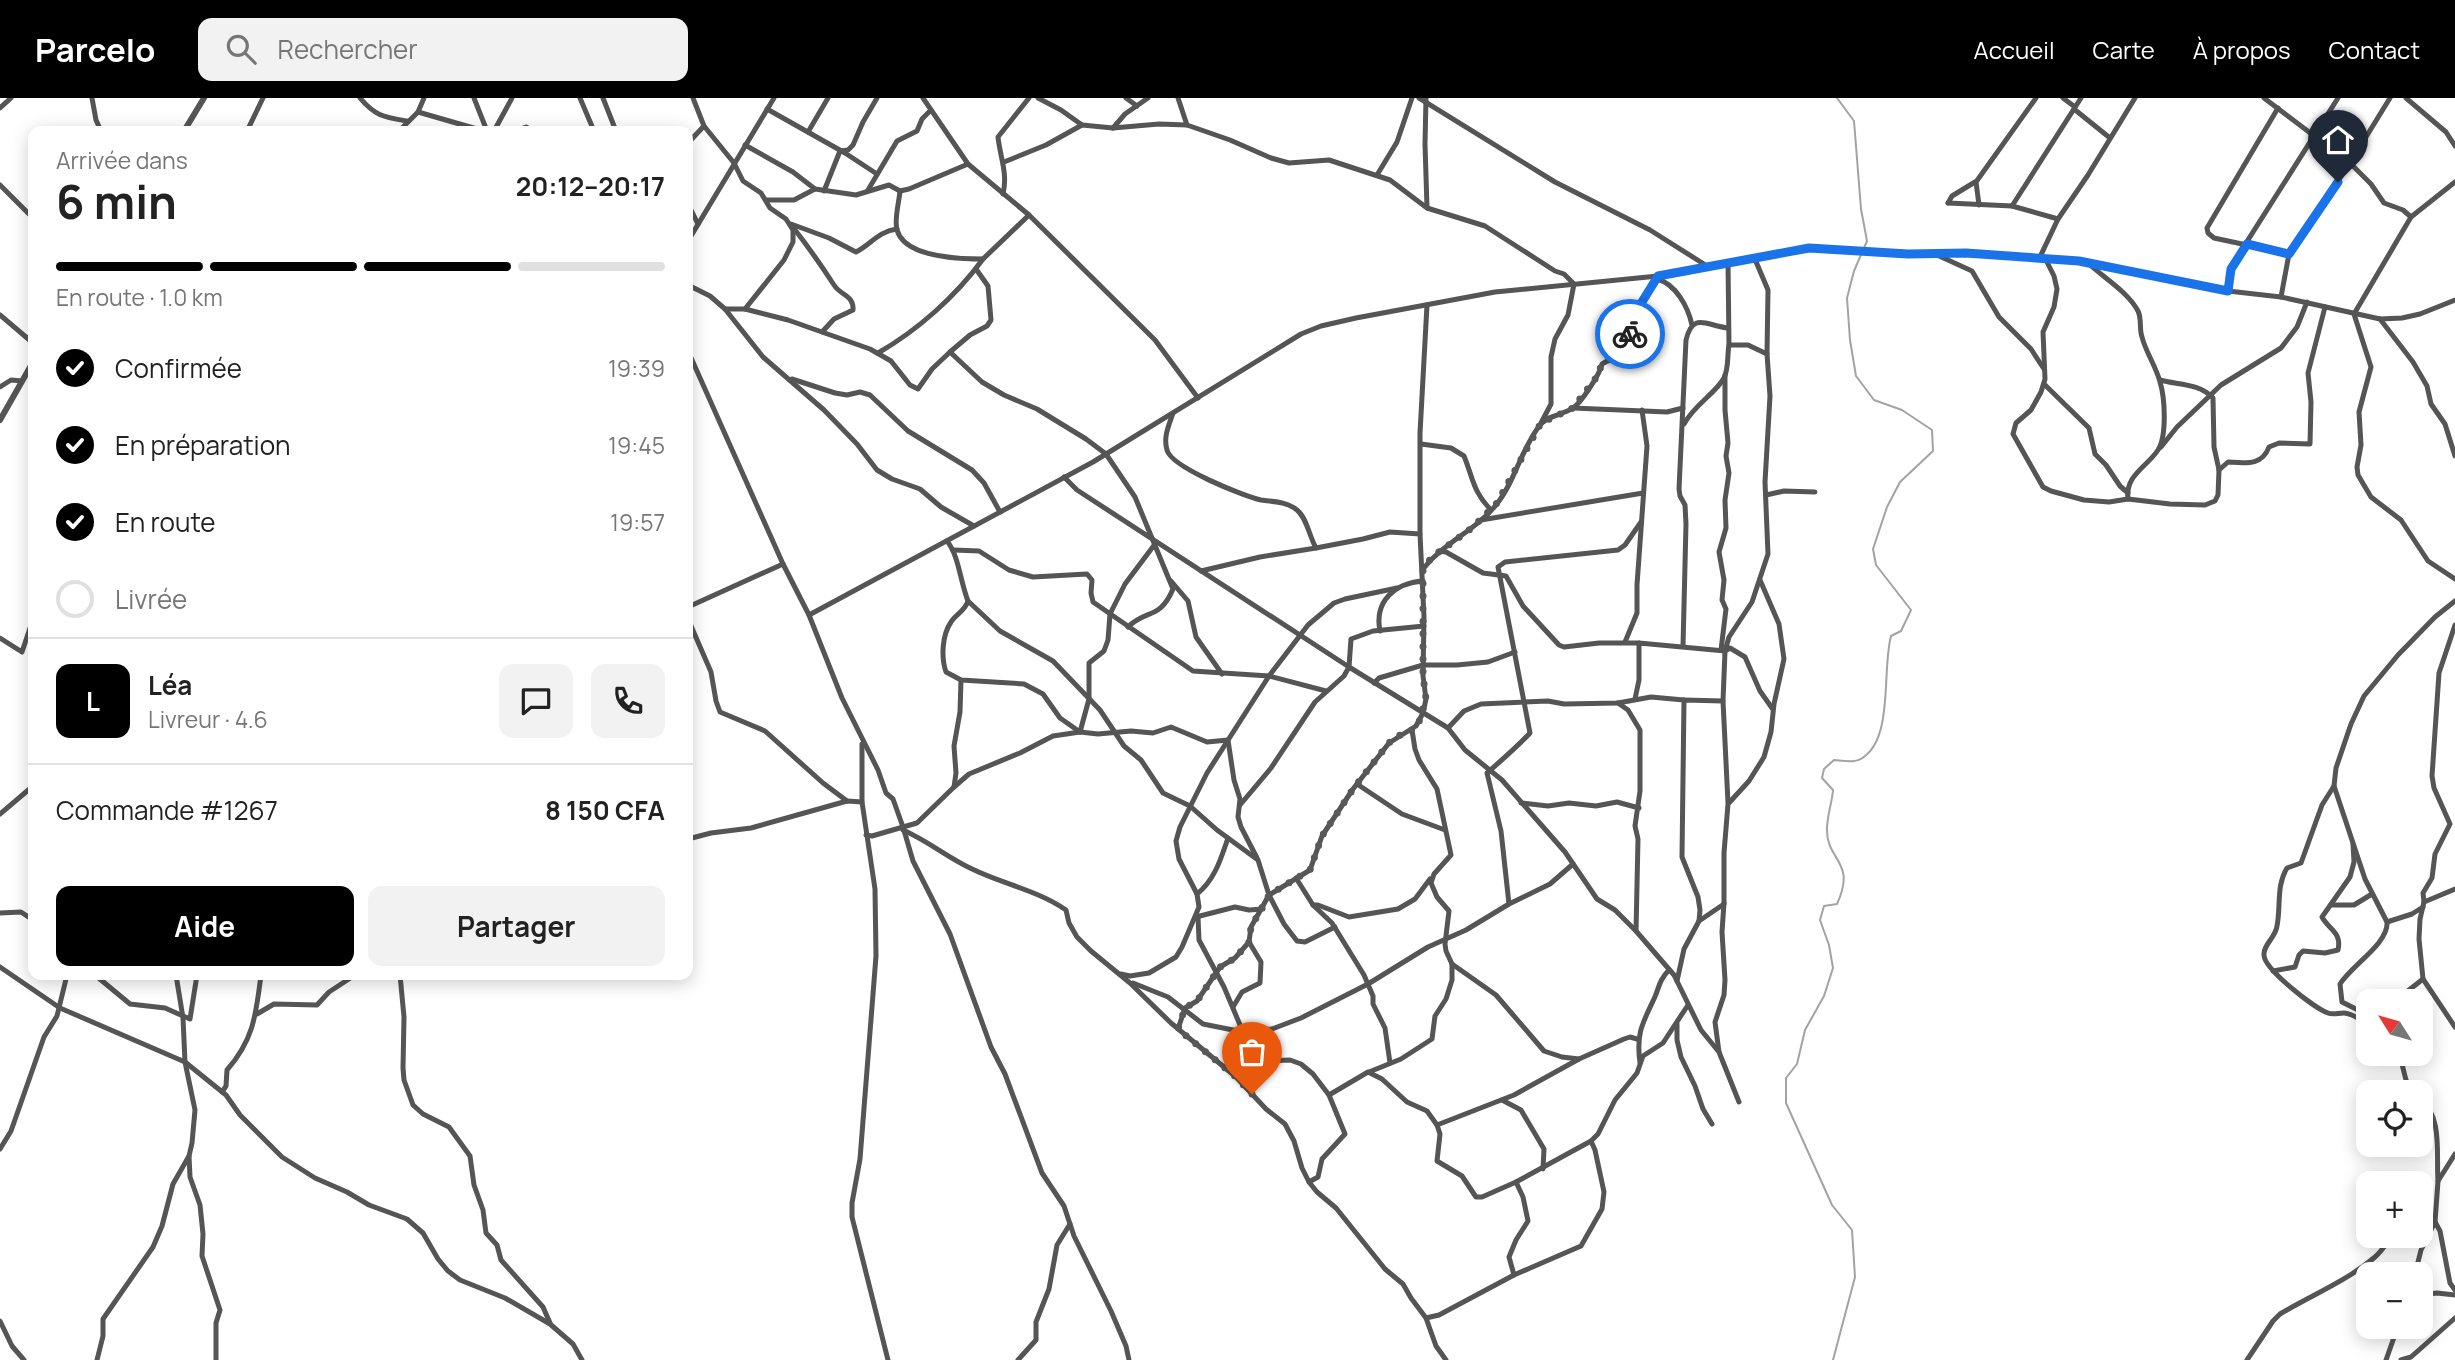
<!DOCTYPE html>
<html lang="fr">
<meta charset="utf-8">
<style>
:root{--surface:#fff;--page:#f2f2f2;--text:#222;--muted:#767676;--line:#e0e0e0;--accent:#000}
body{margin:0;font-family:Manrope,sans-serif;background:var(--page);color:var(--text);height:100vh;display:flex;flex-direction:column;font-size:26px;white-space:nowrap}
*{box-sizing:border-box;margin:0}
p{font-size:23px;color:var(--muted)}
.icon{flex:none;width:38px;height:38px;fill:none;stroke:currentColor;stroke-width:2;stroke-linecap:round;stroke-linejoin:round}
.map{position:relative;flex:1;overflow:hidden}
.side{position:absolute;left:28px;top:28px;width:665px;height:854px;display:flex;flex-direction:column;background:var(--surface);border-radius:14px;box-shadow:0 4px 18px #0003}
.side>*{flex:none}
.needle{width:46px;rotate:307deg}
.tools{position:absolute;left:2356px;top:891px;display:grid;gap:14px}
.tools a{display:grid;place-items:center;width:77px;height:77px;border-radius:14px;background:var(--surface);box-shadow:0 4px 18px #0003;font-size:35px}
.pin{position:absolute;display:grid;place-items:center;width:60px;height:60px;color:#fff;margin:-72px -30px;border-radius:50% 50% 50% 0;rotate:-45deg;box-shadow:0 0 7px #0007}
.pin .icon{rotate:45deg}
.courier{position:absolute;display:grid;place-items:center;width:70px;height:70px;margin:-35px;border:5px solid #1a73e8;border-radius:50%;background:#fff;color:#222;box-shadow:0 2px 9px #0007}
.overview em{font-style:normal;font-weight:700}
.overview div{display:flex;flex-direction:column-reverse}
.overview{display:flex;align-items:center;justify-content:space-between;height:119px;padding:0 28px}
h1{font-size:46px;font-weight:700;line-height:52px}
.bar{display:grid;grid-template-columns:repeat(4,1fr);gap:10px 7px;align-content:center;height:84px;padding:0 28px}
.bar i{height:9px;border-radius:5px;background:var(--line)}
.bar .active{background:var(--accent)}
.bar p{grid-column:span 4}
.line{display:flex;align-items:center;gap:18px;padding:0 28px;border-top:2px solid var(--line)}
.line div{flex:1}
.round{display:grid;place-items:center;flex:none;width:74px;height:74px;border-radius:14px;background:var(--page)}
ol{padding:0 28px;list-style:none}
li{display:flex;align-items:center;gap:21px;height:77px}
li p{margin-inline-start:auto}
li .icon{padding:7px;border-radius:50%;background:var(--accent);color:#fff;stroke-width:4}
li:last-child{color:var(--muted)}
li i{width:38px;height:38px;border:4px solid var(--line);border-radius:50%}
.cta{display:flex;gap:14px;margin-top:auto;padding:14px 28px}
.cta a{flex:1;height:80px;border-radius:14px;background:var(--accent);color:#fff;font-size:28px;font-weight:700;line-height:80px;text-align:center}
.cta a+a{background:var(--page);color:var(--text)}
header{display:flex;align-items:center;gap:42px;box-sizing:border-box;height:98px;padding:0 35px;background:var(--accent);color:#fff}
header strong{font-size:33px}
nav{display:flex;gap:38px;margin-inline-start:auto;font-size:24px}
.search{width:490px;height:63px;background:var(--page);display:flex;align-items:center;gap:18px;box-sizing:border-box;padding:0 24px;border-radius:14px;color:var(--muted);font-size:26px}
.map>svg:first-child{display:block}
</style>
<header>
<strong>Parcelo</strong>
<div class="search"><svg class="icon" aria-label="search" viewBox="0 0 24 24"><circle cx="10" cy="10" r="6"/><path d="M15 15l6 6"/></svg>Rechercher</div>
<nav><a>Accueil</a><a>Carte</a><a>À propos</a><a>Contact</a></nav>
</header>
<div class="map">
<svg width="2455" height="1262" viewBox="0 0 2455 1262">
<rect width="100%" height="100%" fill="#fff"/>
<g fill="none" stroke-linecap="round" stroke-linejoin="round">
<path stroke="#a3a3a3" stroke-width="2" d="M1833,1262l22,-83 -3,-47 -20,-25 -46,-102v-25l11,-14 8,-34 19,-34 9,-28 -4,-23 -9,-25 4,-14 13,-2c20,-43 -11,-43 -10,-75 0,-13 5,-26 6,-39l-11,-12 2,-9 10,-9c11,1 22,4 31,-4 28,-21 17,-87 26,-120l10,-5 10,-21 -35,-45 -3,-16 14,-42 13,-25 33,-31 -1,-21 -30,-20 -28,-10 -18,-24 -6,-36 -3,-42 7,-27 13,-30 -6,-32 -7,-88 -17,-23"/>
<g stroke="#555" stroke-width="5">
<polyline points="92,0 96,22 101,33"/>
<path d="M360,0c15,18 24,19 47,23"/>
<polyline points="474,0 487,33"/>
<polyline points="580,0 594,33"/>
<polyline points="603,0 616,33"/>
<polyline points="693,0 704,28 734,65 743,83 761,95 770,110 786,121 793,132 793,144 784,162 745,211 725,211"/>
<polyline points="923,0 968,66 1029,117 1155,242 1198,300"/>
<polyline points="1038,0 1061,12 1082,27 1113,30 1159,26 1187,27"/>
<polyline points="1126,0 1137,8"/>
<polyline points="1178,0 1187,27 1230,42 1271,60 1289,65 1329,62 1390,82 1427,110 1485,128 1555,173 1564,176 1574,186 1568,217 1555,241 1551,259 1551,306 1541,325"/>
<polyline points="1419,0 1555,84 1650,132 1707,168"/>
<polyline points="1426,0 1425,46 1427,110"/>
<polyline points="2063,0 2075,9"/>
<polyline points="2264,0 2350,65 2371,86 2384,105 2403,112 2411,119 2354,216 2371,269 2359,314 2361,347 2357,369 2358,377 2371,399 2401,422 2428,463 2455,481"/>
<polyline points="2406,0 2446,34 2455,48"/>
<polyline points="0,10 11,0"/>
<polyline points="2278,10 2207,130 2208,135 2214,140 2289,156"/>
<polyline points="767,11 845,55 877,76"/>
<polyline points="2074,11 2110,40"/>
<polyline points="418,14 484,33"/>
<polyline points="1113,30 1125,16 1148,0"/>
<polyline points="247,33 263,0"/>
<polyline points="399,33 418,14 424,0"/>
<polyline points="494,33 512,0"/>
<polyline points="515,33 526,29 533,33"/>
<polyline points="808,34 828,0"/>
<polyline points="688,45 704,28"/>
<polyline points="745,47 793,74 815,91 856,97 889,87 900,93 909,91 968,66"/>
<polyline points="1004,64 1046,47 1082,27"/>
<polyline points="1377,77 1397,44 1412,0"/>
<polyline points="0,87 33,120"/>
<polyline points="868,92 897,43 917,33 922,21 931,12"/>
<polyline points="824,93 840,53 848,52 853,47 863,24 877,0"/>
<path d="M900,93c-1,12 -6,28 -3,39 8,28 64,29 86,29l46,-44"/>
<path d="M1003,96c5,-21 -3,-37 -5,-57l31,-39"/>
<polyline points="766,102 794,102 815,91"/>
<polyline points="1948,105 2012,108 2058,121"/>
<polyline points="1948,105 1952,98 1975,84"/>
<polyline points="688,106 698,126"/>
<polyline points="1979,107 1976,84 2036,0"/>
<polyline points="2012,108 2081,0"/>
<polyline points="2411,119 2455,84"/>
<path d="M791,126l38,14 27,14c14,-7 23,-21 41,-23"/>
<path d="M792,128c15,19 29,39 42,59 7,11 20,10 19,25l-19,9 -12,13"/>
<polyline points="688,143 774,0"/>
<polyline points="1937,157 1972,173 1999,219 2031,251 2044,271"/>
<polyline points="2039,161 2058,121 2088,77 2135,0"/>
<path d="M2046,162l8,16 3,13 -3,18 -11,25 2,47 -4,13 -10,18 -15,13 -3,11 30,53 8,4 33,9 25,2 19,-3 42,5 35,1 10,-4 3,-6 1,-25 -5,-23 -1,-49c-14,-15 -35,-13 -53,-18"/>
<polyline points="1728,164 1729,247 1748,247 1767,256"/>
<path d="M2088,165c16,15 40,29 50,48 4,8 1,18 4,26 4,16 14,29 18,45 5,16 7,54 -2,68 -11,17 -33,25 -30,49"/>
<path d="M1657,181c19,5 31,28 35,46"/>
<polyline points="688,187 710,198 725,211 763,259 824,312 857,346 877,372 892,381 920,391 941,409 974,428"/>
<polyline points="2228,193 2229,176 2234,164 2338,0"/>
<polyline points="2281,199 2289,156 2350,65 2390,0"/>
<path d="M745,211l43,11 82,29 21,12 19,24 8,4 14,-20 18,-17 32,30 22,13 33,14 49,30 20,15 29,43 38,92c-13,31 -27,20 -45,38"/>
<polyline points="0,217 33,245"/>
<polyline points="2380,221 2413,264 2427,288 2431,306 2445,326 2455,358"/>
<polyline points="688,253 783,466 809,517 842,600 878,672 886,695 893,701 903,729 913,763 950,836 991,949 1005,976 1042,1075 1064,1108 1074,1138 1111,1213 1126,1248 1129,1262"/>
<polyline points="950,254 970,237 987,228 991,222 988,188 976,171"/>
<path d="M878,255c40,-23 78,-57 105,-94"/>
<polyline points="792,281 835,295 847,297 860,294 870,297 908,333 972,372 984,385 1000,414"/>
<polyline points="2044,286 2089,330 2095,356 2106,367 2120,388 2128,395"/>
<polyline points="0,289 11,282 22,283"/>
<polyline points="1573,310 1667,314 1683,310"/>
<path d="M1173,315c-4,12 -10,24 -6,37 4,17 76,46 94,50 12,2 25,1 36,10 10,8 12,26 19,38l47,-9 27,-7 30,2 4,83 -1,59 3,23 -3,14 -7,13 -27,17 -36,46 -31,47 -12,34 -41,25 -18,32 -2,15 -14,16 -15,9 -23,34 -12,7 -7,21"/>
<path d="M1684,326c11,-20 32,-31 40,-46 5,-10 3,-22 5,-33"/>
<path d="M1421,346l30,4 13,8c9,22 9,36 27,54"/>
<polyline points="2161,349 2177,329 2221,287 2281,250 2297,229 2307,204"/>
<path d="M2219,372l9,-8c18,1 34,4 41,-15l10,-4 31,1 1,-42 -3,-29 17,-66"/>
<polyline points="1064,379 1077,392 1349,569 1448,630 1465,652 1502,682 1565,754 1597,801 1615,812 1636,833 1674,877 1701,932 1719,954 1739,1004"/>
<polyline points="1766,397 1784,393 1815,394"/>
<polyline points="1481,422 1643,395"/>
<polyline points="1420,436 1420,335 1427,207"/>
<path d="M947,443c12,15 13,40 21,60 -3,10 -12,13 -17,21 -9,13 -10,36 -5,50l15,8 63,4 19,10 17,24 20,14 9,-33v-36l15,-12 4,-11 2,-26 15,-30 30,-40"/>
<polyline points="954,452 979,453 1009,472 1033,479 1087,476 1092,482 1091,495 1093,504 1193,573 1269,578 1326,593"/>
<polyline points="1439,453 1446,454 1483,475 1506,478 1523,508 1559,547 1564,549 1599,545 1639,545"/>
<path d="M1423,471c20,-26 52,-38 73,-64 19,-23 25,-56 44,-80 8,-10 23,-10 33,-17 8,-5 27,-34 29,-44l19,-11 5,-6 11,-37 21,-34"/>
<polyline points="1201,473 1260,459 1316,450"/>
<polyline points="1171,483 1188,503 1196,539 1222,576"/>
<polyline points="968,503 1000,533 1053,563 1100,612 1124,648 1141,662 1163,695 1190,708 1217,732 1258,762 1269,797 1284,826 1297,843 1305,844 1335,829"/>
<polyline points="688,509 783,466"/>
<polyline points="809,517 1093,364 1301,236 1321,228 1356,220 1495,194 1658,178 1809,150 1908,156 1966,155 2079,163 2228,193 2281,199 2380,221 2402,220 2420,216 2455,202"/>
<polyline points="688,521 711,574 716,603 720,614 765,633 823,685 847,703"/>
<path d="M1380,533c-6,-30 15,-48 43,-50"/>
<polyline points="0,540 22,554 33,521"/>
<polyline points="1625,544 1637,515 1637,487 1647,348 1642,312"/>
<path d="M1683,548l3,-122 -1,-19 -5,-9 -1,-7 7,-149c7,-29 21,-14 42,-12"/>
<polyline points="1721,552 1726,511 1722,502 1724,482 1719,454 1726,430 1725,402 1729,375 1726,358 1728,345 1725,312 1725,277"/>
<polyline points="1374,585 1379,580 1423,567 1457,567 1488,564 1515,554"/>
<polyline points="1635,601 1639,582 1639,545 1725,553 1730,550 1745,559 1760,593 1772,610"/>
<polyline points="1723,603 1728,705"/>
<polyline points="1618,605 1628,612 1640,632 1640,693 1635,728 1638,741 1636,833"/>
<polyline points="1448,630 1464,613 1481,606 1548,603 1564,606 1618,605 1651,599 1684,602"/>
<polyline points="862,646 862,704 875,791 876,858 860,1061 852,1105 852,1119 888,1262"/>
<polyline points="1357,686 1402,716 1445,732"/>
<path d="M2334,688l-12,19 -21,58 -14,5c-11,18 -6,38 -10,58 -1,11 -14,19 -13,29 0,14 50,53 64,58 5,2 10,0 16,0 7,0 14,5 20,9"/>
<polyline points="954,689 969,676 1020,655 1053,638 1080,634 1098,636 1131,633 1153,635 1171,629 1207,644 1228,642 1234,682 1240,701 1238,719 1241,729 1257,760"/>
<polyline points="1521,705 1548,708 1569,705 1596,708 1617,704 1639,710"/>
<polyline points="1240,707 1271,670 1315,604 1344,578 1349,569 1351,541 1373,533 1424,528"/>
<polyline points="0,716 33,688"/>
<path d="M903,732c25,11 44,27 67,38 32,16 67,22 96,42l3,13 8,14 14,14 39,32 41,40 65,54 30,32 19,15 9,17 8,27 7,14 8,10 19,16 49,61 18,15 8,14 15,20 10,28 10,14"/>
<polyline points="866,737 872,738 917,725 954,689 956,675 954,648 960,614 961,582"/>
<polyline points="688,741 711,735 751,730 847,703 862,704"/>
<polyline points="1296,780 1313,807 1332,825 1364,877 1373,898 1373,906 1385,930 1390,965"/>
<path d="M1197,796c18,-14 24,-36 31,-56"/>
<polyline points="2424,804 2455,791"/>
<path d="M1509,806l-8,-73 -14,-58c15,-13 30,-26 43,-40l-32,-166 7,-5 113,-12 7,-5 16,-23"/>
<polyline points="1313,807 1318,807 1349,819 1398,811 1415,801 1430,781"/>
<polyline points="2332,807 2354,807 2372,796"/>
<polyline points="0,815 21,814 33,822"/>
<polyline points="1196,819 1235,809 1249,812 1263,811"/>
<polyline points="1198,819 1199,842 1224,889 1243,934 1258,959 1265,963 1290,962 1301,966 1313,976 1329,997 1368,974 1382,981 1407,1004 1427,1013 1437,1027 1514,997 1579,961"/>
<polyline points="1699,823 1724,806 1724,755 1728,706 1749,683 1764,659 1771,634 1774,606 1784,561 1779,526 1760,482"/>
<polyline points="2387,824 2412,816 2423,809"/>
<polyline points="1452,866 1496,897 1544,953 1562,959 1579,961 1624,941 1630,939 1637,941"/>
<polyline points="0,869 60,910 185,964 226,997 240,1017 282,1059 315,1080 347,1094 369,1107 407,1121 423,1135 438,1161 448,1173 460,1182 505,1200 550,1226 573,1246 582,1262"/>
<path d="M2273,873l22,-4 4,-12 4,-4 22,2 13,-3c4,-18 -9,-20 -16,-33l28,-40 4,-15 -1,-18"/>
<polyline points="1121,876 1130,878 1149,875 1176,859 1182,849 1199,809 1197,796 1179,761 1176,743 1180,729 1207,675 1269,578 1308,527 1334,505 1345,501 1397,490"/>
<polyline points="95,877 130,906 165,910 190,921 197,877"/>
<polyline points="400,877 404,919 403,970 404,982 413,1007 423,1016 449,1029 470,1058 474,1087 483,1112 486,1135 497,1147 501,1162 543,1209 550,1225"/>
<polyline points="2423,881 2455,929"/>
<polyline points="1677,883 1684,851 1699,823 1700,812 1698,799 1682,759 1684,602 1723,603 1725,553 1729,539 1752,504 1768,456 1765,384 1770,298 1767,256 1768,192 1754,159"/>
<polyline points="1133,885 1168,899 1203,926 1243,934 1272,931 1301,920 1368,886 1428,849 1466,832 1509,806 1550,786 1573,766"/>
<polyline points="2395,903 2423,881 2419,841 2420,821 2424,804 2423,795 2432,780 2435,756 2450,726 2434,690 2432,678 2439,575 2455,527"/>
<polyline points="1233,909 1242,894 1260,885 1261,864 1249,844"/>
<polyline points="257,916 274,906 317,907 329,894 355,877"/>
<path d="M2366,925l-8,-13 -16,-8 -2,-18c12,-19 49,-41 47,-62l-22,-43 -31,-93 2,-18 15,-44 13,-28 34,-41 37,-38 20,-16"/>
<polyline points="1677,926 1677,942 1681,959 1695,988 1703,1011 1712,1026"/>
<polyline points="1719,954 1715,924 1724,897 1725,882 1722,834 1724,805"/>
<path d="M2398,956c7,12 5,28 15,38"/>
<path d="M1640,965c-4,-29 2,-39 14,-64 5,-11 5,-19 15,-29"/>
<polyline points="1369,974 1401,961 1432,941 1435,918 1446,901 1452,882 1452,866 1446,853 1445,846 1449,813 1437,799 1431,785 1434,776 1451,757 1437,691 1419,662 1415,651 1412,632"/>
<path d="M222,994l4,-6 1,-16c27,-31 29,-56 34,-95"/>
<path d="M2420,1000c23,20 16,55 18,83"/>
<polyline points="1502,1002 1521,1012 1544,1051 1543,1071"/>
<polyline points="1437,1027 1440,1036 1437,1063 1462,1078 1476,1099 1482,1099 1516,1084 1523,1099 1528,1123 1516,1142 1509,1159 1514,1177"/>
<polyline points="0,1051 11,1033 44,939 57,918 67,877"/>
<polyline points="189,1058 190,1079 200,1107 203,1136 202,1158 220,1212 216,1225 216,1262"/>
<polyline points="1309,1084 1318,1079 1322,1061 1345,1036 1329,997"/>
<polyline points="1516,1084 1591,1043 1598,1036 1615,1002 1637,975 1643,958 1663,945 1688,907"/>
<polyline points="2435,1124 2440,1133 2450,1185 2455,1192"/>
<polyline points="2415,1176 2421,1152 2435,1124 2438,1083 2455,1056"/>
<polyline points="2420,1197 2437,1195 2455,1197"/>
<polyline points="1426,1220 1439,1217 1514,1177 1581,1148 1602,1111 1604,1094 1595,1052 1591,1043"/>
<polyline points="0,1223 12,1248 24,1262"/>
<polyline points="97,1262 103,1238 103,1221 153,1149 162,1128 173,1086 189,1058 192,1045 195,1012 185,964 183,920 176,877"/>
<polyline points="1018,1262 1036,1242 1036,1224 1049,1191 1057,1147 1070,1126"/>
<path d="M2247,1262l26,-39 7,-7c32,-19 67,-33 95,-57 7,-6 12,-15 18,-21"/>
<polyline points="2386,1262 2398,1228"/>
<polyline points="2401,1262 2411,1259 2455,1220"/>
</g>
<g stroke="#555" stroke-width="6">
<polyline points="184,33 204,0"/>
<polyline points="0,322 33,264"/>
</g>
</g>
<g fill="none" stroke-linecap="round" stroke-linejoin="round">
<polyline stroke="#595959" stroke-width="7" stroke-dasharray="0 12.6" points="1252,996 1236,979 1178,931 1185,910 1197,903 1220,869 1235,860 1249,844 1251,829 1269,797 1310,772 1322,738 1353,691 1381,655 1393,640 1412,632 1419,624 1426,601 1423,578 1423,471 1432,459 1472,430 1497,405 1541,325 1573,310 1599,276 1601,267 1623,253 1630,236"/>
<polyline stroke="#1a73e8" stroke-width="9" points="1630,236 1637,212 1658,178 1809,150 1908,156 1966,155 2079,163 2228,193 2231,171 2247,146 2289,156 2338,84"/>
</g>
</svg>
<div class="tools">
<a><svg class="needle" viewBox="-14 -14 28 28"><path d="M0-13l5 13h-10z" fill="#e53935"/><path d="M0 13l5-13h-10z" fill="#767676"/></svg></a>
<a><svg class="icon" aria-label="locate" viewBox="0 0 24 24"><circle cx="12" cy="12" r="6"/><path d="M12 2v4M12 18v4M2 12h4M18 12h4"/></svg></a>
<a>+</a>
<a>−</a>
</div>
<div class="pin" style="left:1252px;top:996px;background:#ea580c"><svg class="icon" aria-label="bag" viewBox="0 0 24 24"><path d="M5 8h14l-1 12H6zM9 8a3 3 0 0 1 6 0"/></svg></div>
<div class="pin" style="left:2338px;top:84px;background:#1f2937"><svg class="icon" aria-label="home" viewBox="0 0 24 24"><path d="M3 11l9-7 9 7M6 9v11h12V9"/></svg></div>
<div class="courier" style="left:1630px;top:236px"><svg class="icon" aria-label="bike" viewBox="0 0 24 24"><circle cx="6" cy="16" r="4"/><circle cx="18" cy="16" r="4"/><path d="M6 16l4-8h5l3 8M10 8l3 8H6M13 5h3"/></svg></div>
<section class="side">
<div class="overview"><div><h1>6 min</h1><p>Arrivée dans</p></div><em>20:12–20:17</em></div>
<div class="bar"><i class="active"></i><i class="active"></i><i class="active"></i><i></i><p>En route · 1.0 km</p></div>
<ol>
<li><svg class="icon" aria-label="check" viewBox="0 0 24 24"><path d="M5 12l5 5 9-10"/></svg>Confirmée<p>19:39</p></li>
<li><svg class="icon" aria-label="check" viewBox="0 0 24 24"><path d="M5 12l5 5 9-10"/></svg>En préparation<p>19:45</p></li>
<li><svg class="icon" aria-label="check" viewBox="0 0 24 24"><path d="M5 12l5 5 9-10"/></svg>En route<p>19:57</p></li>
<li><i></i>Livrée</li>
</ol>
<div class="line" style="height:126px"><b class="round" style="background:var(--accent);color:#fff">L</b><div><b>Léa</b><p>Livreur · 4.6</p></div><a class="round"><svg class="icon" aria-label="chat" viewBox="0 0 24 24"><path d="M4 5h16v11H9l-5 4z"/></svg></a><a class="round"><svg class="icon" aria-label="phone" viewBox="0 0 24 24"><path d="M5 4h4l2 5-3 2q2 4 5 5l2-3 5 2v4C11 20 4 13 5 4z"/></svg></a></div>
<div class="line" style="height:91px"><div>Commande #1267</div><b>8 150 CFA</b></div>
<div class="cta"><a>Aide</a><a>Partager</a></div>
</section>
</div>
